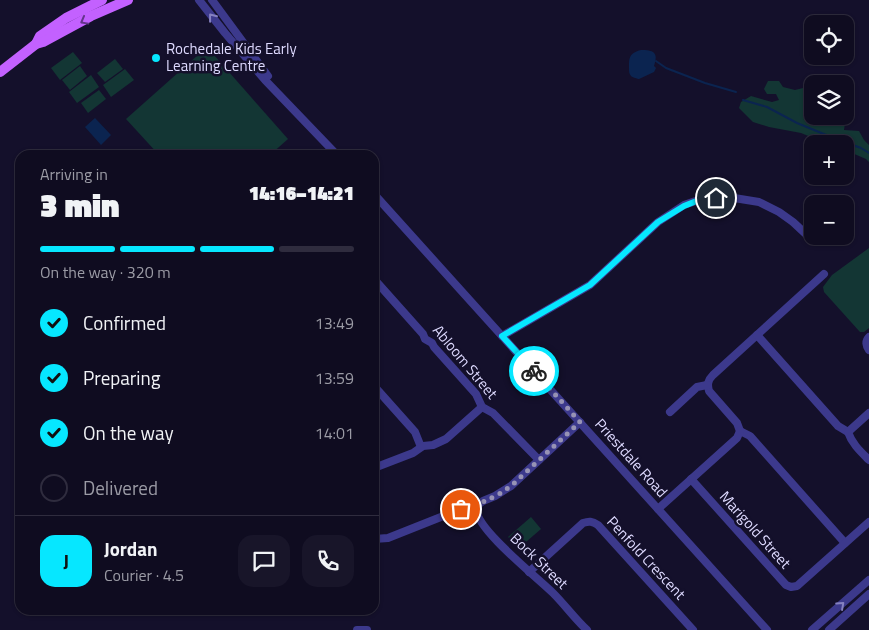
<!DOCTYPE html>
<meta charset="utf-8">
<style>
:root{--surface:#0f0c20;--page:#181529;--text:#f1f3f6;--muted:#9b9ba5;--line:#2f2c3e;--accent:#06e7ff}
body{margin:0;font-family:"Titillium Web",sans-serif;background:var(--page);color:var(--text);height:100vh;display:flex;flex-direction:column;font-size:19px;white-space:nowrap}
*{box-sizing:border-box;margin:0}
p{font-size:16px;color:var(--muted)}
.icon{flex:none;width:28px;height:28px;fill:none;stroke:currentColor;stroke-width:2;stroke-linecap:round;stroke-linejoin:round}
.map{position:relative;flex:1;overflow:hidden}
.sheet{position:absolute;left:15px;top:150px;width:364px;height:465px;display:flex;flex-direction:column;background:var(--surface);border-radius:15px;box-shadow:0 1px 4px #0004,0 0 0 1px var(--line)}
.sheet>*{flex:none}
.controls{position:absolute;left:804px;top:15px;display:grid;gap:10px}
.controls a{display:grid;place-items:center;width:50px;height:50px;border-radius:10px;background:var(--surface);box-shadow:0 1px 4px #0004,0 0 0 1px var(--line);font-size:25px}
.pin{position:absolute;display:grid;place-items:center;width:42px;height:42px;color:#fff;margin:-21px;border:2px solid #fff;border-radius:50%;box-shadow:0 1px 5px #0007}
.courier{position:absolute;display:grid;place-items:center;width:50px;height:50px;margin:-25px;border:4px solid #06e7ff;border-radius:50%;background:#fff;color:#222;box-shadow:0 1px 6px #0007}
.head em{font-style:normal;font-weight:800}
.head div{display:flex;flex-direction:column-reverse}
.head{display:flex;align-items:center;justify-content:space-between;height:85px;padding:0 25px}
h1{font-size:32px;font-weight:800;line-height:38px}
.bar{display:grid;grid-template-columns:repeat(4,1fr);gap:8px 5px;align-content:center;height:60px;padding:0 25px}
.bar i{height:6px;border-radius:4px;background:var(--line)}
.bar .selected{background:var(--accent)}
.bar p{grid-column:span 4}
.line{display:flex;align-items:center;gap:12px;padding:0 25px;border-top:1px solid var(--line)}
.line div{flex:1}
.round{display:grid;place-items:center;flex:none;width:52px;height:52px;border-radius:15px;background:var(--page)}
ol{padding:0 25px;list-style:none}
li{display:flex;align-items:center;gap:15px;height:55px}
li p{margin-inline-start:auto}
li .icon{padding:5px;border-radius:50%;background:var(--accent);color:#111;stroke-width:4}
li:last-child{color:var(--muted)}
li i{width:28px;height:28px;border:2px solid var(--line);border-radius:50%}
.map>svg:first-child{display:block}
</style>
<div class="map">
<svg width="869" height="630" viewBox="0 0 869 630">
<rect width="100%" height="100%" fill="#14102b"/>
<g fill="#133634">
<polygon points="207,47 288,139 270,155 159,155 126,119"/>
<polygon points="73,52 82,63 60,80 51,68"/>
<polygon points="115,59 123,69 105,82 97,73"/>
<polygon points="80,66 87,76 70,90 62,80"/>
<polygon points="125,69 134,80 111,97 103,85"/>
<polygon points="91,75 99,87 77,103 69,92"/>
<path d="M768,81h11l4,6 12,3 8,-2 4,6 1,8 4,3v11h33v-13l7,4c-2,9 -7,13 -8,23l15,1 5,9 5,5v17l-3,-3 -21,-9v-6h-17l-27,-11 -32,-6 -16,-5 -14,-14 2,-6 10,-6 21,6 7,-2 -3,-6h-9l-3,-5z"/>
<polygon points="99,90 106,99 88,113 81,103"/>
<polygon points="869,248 869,328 864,332 860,332 824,292 823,287 832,275"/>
<polygon points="531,517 541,529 519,548 508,537"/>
</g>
<g fill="#0b2450">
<path d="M641,50c12,0 18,2 13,16l2,2 -2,4 -15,7c-1,0 -7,-2 -8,-3 -2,-2 -2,-5 -2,-8 0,-10 0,-15 12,-18z"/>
<polygon points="95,118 111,135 101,145 85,127"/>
</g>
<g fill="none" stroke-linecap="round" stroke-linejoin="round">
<g stroke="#0b2450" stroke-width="2">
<polyline points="656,61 666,68 705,83 736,92"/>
<polyline points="743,100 767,107 797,123 836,139 861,148 869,153"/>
</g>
<g stroke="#3c398c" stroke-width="8">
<polyline points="199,0 225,33 265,80 337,155"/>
<polyline points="212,0 268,76"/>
<polyline points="374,194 767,630"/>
<path d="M824,274l-111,101c-5,5 -6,9 -4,16l28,32 3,8 10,5 95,107"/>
<polyline points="374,279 423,334 425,339 432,343 434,347 476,394 482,407 493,413 539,460"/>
<polyline points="757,335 838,426 848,432"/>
<polyline points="502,336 590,285 658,222 684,205 704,198 728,197 759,202 779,212 793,222 808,236"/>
<path d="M869,337c-4,4 -3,9 0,13"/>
<polyline points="374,386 415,432 421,447"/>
<polyline points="670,412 697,387 707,385"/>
<path d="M869,413l-21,19c4,12 13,20 21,28"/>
<polyline points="374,468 413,453 423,446 433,445 446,439 482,407"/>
<polyline points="691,479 786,585 791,587 797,586 869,522"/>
<polyline points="658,509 737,438 740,431"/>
<path d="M477,510c-2,18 62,69 76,83 12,12 22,26 34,37"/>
<polyline points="477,510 479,504 483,501 495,496 511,486 580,422"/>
<polyline points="374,539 388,538 461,509 477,510"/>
<path d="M529,572l54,-49c6,-2 9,-2 15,2l95,105"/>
<polyline points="357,630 367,630"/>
<polyline points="812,630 869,580"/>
<polyline points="829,630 869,594"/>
</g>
<g stroke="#c361ff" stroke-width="10">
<polyline points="36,44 40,36 66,18 102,0"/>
<polyline points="0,72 36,44 43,42 91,16 128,0"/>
</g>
</g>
<defs><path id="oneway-chevron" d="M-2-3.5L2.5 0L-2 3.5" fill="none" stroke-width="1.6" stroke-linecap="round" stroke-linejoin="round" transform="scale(1.25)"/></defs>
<g stroke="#8581c0">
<use href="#oneway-chevron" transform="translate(212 17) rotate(-128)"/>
<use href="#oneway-chevron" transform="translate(841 605) rotate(-42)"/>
</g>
<use stroke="#63348a" href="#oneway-chevron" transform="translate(84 21) rotate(151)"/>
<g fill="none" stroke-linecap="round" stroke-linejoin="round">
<path stroke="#9793b5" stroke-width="5" stroke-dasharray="0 9" d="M461,509l16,1c4,-10 12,-10 20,-15 5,-2 9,-6 14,-9l69,-64 -46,-51"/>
<polyline stroke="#06e7ff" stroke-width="6" points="534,371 502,336 590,285 658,222 684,206 704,198 716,198"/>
</g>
<circle fill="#06e7ff" stroke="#14102b" stroke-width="2" cx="156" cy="58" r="5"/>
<g text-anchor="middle" stroke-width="5" stroke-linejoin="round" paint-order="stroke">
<g font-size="15" fill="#dedaff" stroke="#14102b" text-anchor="start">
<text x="166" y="54">Rochedale Kids Early<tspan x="166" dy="17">Learning Centre</tspan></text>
</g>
<g font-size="15" fill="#dedaff" stroke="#14102b">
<text transform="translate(465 362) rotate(50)" y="5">Abloom Street</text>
<text transform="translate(631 458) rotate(48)" y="5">Priestdale Road</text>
<text transform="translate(755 530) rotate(48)" y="5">Marigold Street</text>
<text transform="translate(646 558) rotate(47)" y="5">Penfold Crescent</text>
<text transform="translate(539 561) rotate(44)" y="5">Bock Street</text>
</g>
</g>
</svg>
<div class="controls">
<a><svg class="icon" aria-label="locate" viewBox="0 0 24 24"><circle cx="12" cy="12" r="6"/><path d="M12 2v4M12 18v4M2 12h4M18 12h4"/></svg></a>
<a><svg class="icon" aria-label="layers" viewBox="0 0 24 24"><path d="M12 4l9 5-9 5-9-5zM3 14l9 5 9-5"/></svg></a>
<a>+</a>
<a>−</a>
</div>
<div class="pin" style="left:461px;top:509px;background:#ea580c"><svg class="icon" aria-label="bag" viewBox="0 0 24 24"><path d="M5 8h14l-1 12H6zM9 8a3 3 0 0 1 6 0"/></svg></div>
<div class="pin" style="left:716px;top:198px;background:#1f2937"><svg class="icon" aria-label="home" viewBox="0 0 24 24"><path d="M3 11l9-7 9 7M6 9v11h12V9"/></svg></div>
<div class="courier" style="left:534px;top:371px"><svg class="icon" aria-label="bike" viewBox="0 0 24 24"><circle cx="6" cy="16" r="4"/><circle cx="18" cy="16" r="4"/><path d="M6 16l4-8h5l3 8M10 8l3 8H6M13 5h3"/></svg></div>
<section class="sheet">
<div class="head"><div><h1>3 min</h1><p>Arriving in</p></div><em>14:16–14:21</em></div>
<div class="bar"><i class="selected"></i><i class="selected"></i><i class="selected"></i><i></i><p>On the way · 320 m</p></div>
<ol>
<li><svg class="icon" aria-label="check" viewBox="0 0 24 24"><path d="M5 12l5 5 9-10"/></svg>Confirmed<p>13:49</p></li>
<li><svg class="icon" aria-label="check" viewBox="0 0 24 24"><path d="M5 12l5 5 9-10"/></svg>Preparing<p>13:59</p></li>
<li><svg class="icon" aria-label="check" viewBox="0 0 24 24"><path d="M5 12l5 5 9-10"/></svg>On the way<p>14:01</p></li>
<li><i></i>Delivered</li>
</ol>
<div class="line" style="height:90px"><b class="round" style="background:var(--accent);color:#111">J</b><div><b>Jordan</b><p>Courier · 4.5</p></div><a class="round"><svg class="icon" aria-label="chat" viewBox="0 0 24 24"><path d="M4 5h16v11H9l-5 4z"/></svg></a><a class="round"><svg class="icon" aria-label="phone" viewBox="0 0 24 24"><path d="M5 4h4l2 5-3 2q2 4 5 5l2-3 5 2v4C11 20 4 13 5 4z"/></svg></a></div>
</section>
</div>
